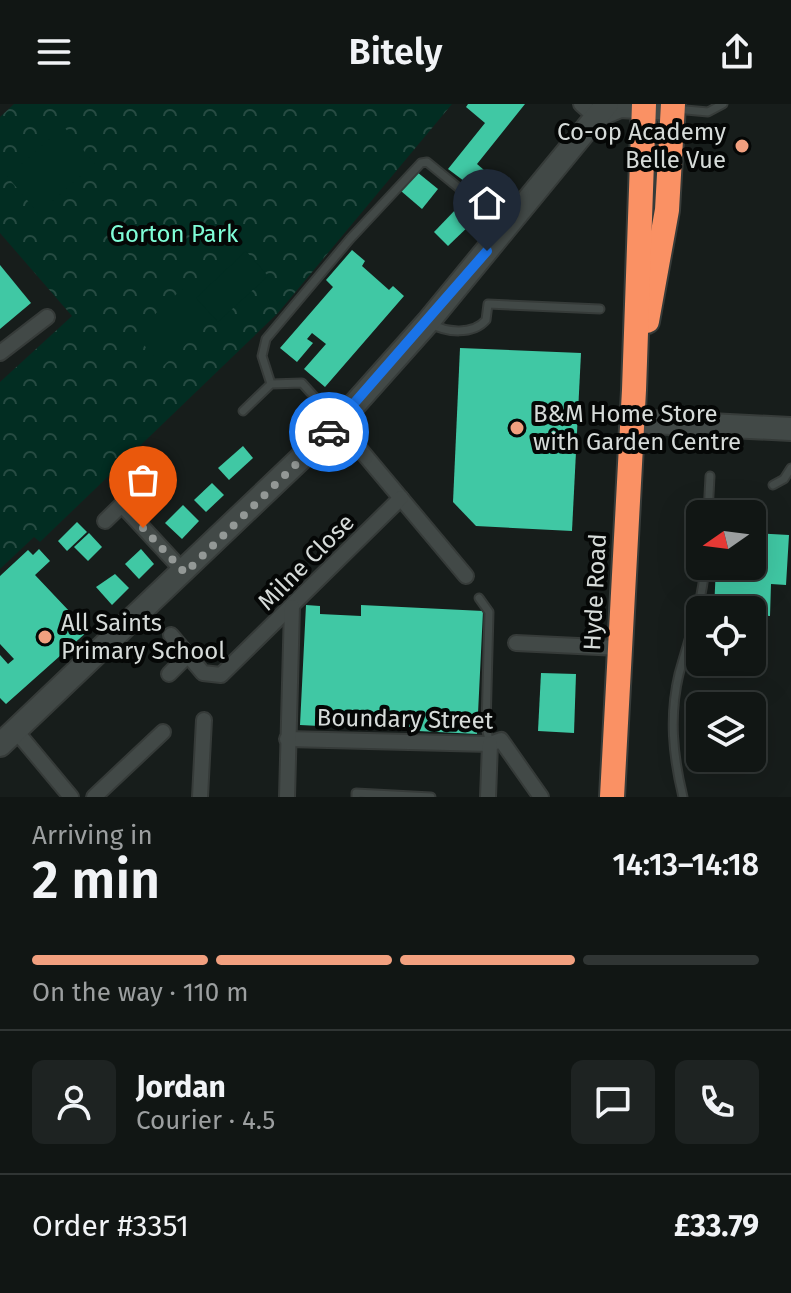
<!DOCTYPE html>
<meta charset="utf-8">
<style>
:root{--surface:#111614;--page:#1e2322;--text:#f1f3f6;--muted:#9c9fa0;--line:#303534;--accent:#f2a07f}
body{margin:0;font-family:"Fira Sans",sans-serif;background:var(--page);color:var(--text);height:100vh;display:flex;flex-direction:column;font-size:30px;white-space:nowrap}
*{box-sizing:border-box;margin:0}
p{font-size:26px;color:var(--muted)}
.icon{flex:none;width:44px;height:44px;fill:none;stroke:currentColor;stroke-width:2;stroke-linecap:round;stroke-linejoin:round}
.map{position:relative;height:693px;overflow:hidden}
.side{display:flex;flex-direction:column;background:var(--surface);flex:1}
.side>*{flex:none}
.needle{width:52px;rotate:256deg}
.buttons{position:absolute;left:686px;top:396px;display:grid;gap:16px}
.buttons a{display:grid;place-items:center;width:80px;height:80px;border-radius:12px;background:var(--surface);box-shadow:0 8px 32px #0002,0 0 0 2px var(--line);font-size:40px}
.pin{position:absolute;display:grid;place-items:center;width:68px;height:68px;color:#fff;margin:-82px -34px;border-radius:50% 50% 50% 0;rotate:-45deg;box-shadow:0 0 8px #0007}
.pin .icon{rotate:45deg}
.courier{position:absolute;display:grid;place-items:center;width:80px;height:80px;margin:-40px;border:6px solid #1a73e8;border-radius:50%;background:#fff;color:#222;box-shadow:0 2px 10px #0007}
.head em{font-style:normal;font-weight:600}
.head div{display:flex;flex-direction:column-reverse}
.head{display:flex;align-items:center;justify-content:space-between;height:136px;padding:0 32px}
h1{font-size:52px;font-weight:600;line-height:60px}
.bar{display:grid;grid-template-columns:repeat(4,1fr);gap:12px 8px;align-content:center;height:96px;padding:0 32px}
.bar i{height:10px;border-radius:6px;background:var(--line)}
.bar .selected{background:var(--accent)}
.bar p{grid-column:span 4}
.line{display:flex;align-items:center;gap:20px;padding:0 32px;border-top:2px solid var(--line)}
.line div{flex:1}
.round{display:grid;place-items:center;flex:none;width:84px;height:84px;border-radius:12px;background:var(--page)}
header{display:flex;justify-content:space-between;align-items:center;height:104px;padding:0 32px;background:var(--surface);font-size:36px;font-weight:600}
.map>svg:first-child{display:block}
</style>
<header><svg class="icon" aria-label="menu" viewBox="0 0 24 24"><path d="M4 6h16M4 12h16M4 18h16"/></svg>Bitely<svg class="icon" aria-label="share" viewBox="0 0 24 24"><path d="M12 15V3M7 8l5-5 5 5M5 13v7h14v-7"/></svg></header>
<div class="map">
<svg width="791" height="693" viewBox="0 0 791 693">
<defs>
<pattern id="park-crowns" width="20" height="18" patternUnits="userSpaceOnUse" patternTransform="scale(2)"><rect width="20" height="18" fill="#022d22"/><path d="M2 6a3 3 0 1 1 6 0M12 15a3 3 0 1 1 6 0" fill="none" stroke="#264b42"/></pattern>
</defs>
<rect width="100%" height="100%" fill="#171d1b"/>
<polygon fill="url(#park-crowns)" points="14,0 452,0 278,209 40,438 34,433 0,465 0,278 72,212 0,129 0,13"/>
<g fill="#022d22">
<polygon points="64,23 95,60 38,109 7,72"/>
<polygon points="246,147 268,172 218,218 196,194"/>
<polygon points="182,185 212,216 163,262 134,230"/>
</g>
<g fill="#40c8a4">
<polygon points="468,0 525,0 477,60 498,78 490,88 469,71 464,77 448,65 485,19 466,3"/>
<polygon points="417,68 438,85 422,105 401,87"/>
<polygon points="459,102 474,117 448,142 434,128"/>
<polygon points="352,146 365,157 362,162 389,186 393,182 404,192 325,283 304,265 326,240 312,229 307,235 313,239 297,258 280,244 333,183 326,176"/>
<polygon points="0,161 31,199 0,225"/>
<polygon points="460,244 581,249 572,427 476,422 453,398"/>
<polygon points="243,342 253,354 229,376 218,364"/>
<polygon points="212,379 224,391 206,408 194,396"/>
<polygon points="183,401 199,417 182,435 165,419"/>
<polygon points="77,418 87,428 67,447 58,437"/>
<polygon points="89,429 102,443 88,457 74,443"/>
<polygon points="752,429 789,431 786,481 771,480 770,512 752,511 752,506 714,506 716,462 752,462"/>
<polygon points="39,445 50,457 35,471 88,527 6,600 0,594 0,551 8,560 14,555 0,540 0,472 28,446 33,451"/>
<polygon points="141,445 154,460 139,475 125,460"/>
<polygon points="115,470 129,484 112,501 96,483"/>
<polygon points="306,501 320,502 320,510 361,512 361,501 483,507 477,630 300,621"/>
<polygon points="541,569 576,570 574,629 538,627"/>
</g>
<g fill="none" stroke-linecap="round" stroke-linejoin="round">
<defs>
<g id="lane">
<polyline points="675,5 708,8 723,0"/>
<path d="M430,219c16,10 43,12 56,-3l2,-16 112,5"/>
<polyline points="271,280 262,252 266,235 350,135 421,59 427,58 503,120"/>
<polyline points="243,307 271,280 302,279 337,318"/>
<polyline points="773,381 784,375 791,364"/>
<polyline points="708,410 710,372"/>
<polyline points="479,494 489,508 486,623 490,640"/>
<polyline points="356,693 356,689 431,693"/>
<path d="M683,693c-10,-41 -14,-81 -4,-123 10,-37 23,-69 26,-108"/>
</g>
<g id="street">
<polyline points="581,0 598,15"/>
<polyline points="0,249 47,213"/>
<polyline points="338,319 466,472"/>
<polyline points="122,401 185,469"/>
<polyline points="105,417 139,384"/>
<polyline points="171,531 203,569 221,571 401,394"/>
<polyline points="516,539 619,544"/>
<polyline points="169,570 187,552"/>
<polyline points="16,627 71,693"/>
<polyline points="287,635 490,640 501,636 541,693"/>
<polyline points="94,693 163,628"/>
<polyline points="200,693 204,616"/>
<polyline points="287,693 292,503"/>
<polyline points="488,693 490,640"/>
</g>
<g id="secondary">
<polyline points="603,9 620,2 673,5"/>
<polyline points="632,317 791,325"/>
<polyline points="0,641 338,319 428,218 607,0"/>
</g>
<g id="highway">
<polyline points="647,217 667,106 673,0"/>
<polyline points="612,693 634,286 644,0"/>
</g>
</defs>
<use href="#lane" stroke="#363b39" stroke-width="11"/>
<use href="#street" stroke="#363b39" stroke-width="18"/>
<use href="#secondary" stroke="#363b39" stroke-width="26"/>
<use href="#highway" stroke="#363b39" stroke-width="28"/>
<use href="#lane" stroke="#424947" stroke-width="7"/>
<use href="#street" stroke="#424947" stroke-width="14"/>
<use href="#secondary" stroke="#424947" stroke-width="22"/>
<use href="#highway" stroke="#fa9164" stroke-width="24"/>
</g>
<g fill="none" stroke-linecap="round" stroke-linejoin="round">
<polyline stroke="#939896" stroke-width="8" stroke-dasharray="0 14.4" points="143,424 185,469 329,328"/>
<polyline stroke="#1a73e8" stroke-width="10" points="329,328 487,147"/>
</g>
<g fill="#f2a07f" stroke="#050706" stroke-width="3">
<circle cx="742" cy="42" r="8"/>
<circle cx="517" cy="324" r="8"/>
<circle cx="45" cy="533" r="8"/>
</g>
<g text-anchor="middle" stroke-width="8" stroke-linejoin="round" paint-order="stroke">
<g font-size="24" fill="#d6dbd9" stroke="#050706" text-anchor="start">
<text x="726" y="36" text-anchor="end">Co-op Academy<tspan x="726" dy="28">Belle Vue</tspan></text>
<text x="533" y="318">B&amp;M Home Store<tspan x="533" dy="28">with Garden Centre</tspan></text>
<text x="61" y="527">All Saints<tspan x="61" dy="28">Primary School</tspan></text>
</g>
<g font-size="24" fill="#7ffdd7" stroke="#050706">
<text x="174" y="138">Gorton Park</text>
</g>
<g font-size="24" fill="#d6dbd9" stroke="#050706">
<text transform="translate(306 458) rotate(-45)" y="8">Milne Close</text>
<text transform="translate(595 488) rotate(-87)" y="8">Hyde Road</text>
<text transform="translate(405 615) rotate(1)" y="8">Boundary Street</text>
</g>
</g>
</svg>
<div class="buttons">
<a><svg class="needle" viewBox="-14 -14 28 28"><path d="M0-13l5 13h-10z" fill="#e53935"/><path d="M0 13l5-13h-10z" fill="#9c9fa0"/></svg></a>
<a><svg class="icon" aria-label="locate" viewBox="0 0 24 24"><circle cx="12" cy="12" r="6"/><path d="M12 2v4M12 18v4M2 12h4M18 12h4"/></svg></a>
<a><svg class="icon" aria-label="layers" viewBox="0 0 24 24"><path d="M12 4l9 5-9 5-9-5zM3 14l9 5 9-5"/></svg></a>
</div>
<div class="pin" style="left:143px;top:424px;background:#ea580c"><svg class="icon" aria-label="bag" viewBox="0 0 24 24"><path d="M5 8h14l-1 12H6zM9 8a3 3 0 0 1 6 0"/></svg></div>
<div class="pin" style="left:487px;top:147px;background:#1f2937"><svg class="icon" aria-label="home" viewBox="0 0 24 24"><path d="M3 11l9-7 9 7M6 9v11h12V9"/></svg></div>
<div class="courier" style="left:329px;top:328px"><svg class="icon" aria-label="car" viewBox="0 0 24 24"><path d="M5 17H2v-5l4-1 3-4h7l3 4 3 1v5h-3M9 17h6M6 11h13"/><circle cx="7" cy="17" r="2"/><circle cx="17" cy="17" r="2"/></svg></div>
</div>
<section class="side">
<div class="head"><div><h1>2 min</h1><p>Arriving in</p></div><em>14:13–14:18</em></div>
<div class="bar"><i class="selected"></i><i class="selected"></i><i class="selected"></i><i></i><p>On the way · 110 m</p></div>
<div class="line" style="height:144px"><a class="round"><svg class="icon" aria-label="person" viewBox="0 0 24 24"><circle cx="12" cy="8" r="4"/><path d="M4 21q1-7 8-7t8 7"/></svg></a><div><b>Jordan</b><p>Courier · 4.5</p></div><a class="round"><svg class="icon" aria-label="chat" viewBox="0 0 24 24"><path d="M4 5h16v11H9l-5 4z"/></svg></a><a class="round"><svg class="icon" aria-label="phone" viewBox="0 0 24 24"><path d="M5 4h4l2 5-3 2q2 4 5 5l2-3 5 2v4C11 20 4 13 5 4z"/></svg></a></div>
<div class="line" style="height:104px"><div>Order #3351</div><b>£33.79</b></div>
</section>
